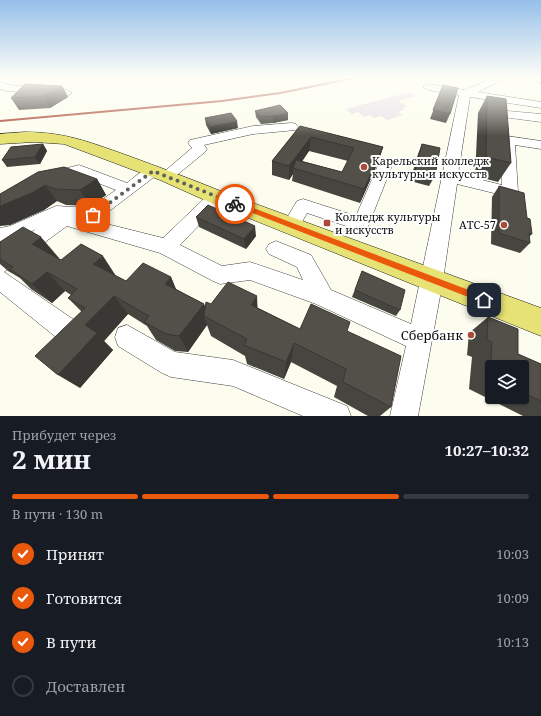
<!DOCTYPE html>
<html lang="ru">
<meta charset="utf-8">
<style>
:root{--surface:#171b24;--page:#242831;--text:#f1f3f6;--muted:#9ea1a6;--line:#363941;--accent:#ea580c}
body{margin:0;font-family:"Noto Serif",serif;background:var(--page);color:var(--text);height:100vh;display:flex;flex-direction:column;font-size:15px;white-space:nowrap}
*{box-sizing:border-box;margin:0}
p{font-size:13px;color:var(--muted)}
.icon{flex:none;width:22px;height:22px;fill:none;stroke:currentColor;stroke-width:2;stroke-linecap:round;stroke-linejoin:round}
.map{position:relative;height:416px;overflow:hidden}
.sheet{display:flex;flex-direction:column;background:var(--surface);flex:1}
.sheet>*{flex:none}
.tools{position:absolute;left:485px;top:360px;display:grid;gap:8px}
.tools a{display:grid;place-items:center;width:44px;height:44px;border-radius:4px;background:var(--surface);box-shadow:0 1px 3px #0004;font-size:20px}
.pin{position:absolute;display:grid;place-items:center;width:34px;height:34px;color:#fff;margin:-17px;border-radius:8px;box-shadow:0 2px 6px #0006}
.courier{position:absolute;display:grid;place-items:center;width:40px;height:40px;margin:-20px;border:3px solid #ea580c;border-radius:50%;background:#fff;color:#222;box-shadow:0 1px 5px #0007}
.overview em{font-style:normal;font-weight:700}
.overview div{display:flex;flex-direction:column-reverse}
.overview{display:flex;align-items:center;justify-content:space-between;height:68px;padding:0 12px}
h1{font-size:26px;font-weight:700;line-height:30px}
.bar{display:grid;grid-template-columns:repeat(4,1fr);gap:6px 4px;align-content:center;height:48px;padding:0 12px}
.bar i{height:5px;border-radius:3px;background:var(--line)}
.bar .current{background:var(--accent)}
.bar p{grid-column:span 4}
ol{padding:0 12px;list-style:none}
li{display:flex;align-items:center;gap:12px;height:44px}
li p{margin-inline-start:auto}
li .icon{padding:4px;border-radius:50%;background:var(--accent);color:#fff;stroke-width:4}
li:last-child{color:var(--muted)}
li i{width:22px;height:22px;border:2px solid var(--line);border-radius:50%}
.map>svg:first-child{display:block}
</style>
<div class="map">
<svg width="541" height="416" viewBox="0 0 541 416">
<rect width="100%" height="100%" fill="#fcfdee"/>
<polygon fill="#eae2e9" points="409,92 417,96 398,101 407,106 402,108 405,109 398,112 403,115 387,120 381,116 374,118 370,115 365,117 358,112 352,114 346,109"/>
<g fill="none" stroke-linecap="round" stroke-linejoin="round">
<defs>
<g id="minor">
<path d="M492,78h14l-28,14 63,10v6l-71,-11 -12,77 44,11v-42l-2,-3 2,-3 5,-1 34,5v8l-26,-4 3,47 -2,4 -6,1 -53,-13 -14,96 -25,136h-28l16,-70 -90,-42 -66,-24 -30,4 -7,-3 -53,-28 -93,-27 -63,46 76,52 3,9 -3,9 -9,3 -9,-3 -62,-50v-38l36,-25 -16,8 -20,5v-14l10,-2 46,-20 34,2 26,-18 -38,-15 -25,6 -5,-2 -3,-3 3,-3 31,-8 48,18c9,-7 19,-18 31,-15l2,3 -2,3 -59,45 -4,2 68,17 47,-45 6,-2 6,2 2,4 -2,4 -42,44 42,21 28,-4 53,18 -6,-13 -28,-13 -3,-5 3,-5 7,-3 35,14 20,35 80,34 48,-229 -31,-5 -5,-3 5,-3 37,6z"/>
<polygon points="530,78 541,78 541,83"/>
<polygon points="0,82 9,85 67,90 72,93 67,96 7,91 0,89"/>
<polygon points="507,111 541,114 541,122 503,117 501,115 503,113"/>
<polygon points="292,123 296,124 298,127 296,130 253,134 204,145 207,149 205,152 172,179 167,181 162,179 159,176 192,148 188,143 190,140 253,126"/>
<polygon points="386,159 391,160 393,163 367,229 361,231 307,213 297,231 291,233 285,231 282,226 297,201 303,199 356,216 379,163 381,160"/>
<polygon points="127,325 175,352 233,360 337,402 347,406 351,416 303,416 233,386 171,377 162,373 118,346 115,337 118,328"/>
</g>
<path id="major" d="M25,132c40,0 64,10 101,23 33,12 65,24 97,37l318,116v28l-332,-134 -49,-22 -96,-36 -30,-2 -34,2v-10z"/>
</defs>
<use href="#minor" stroke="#3f3f3f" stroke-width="1"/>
<use href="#major" stroke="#1d1d1d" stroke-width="1"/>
<use href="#minor" fill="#fff" fill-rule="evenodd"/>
<use href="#major" fill="#e6e275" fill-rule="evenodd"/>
<polyline stroke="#aa4a37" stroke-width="2" points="0,121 222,101 280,93 354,78"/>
</g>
<g fill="#474540" fill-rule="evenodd">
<polygon points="443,85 450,114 446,123 430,119"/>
<polygon points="62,86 68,97 50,108 19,110 11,98"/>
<polygon points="487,96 511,163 498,182 475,176 478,113"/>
<polygon points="255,111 288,120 273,123 261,124 256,117"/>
<polygon points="205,118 238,128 211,134 206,125"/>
<path d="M300,126l83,21 -4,13 -19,43 -68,-22 1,-7 -4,6 -17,-5v-14zM309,151l39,10 -6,11 -40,-11z"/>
<polygon points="43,144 47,151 40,164 7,167 2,160"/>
<polygon points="422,144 435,176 429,186 410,181 418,154"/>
<polygon points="38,172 97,179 106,195 90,206 66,205 57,201 44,210 10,225"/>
<polygon points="499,186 527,218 532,234 529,237 530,243 520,253 491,244 492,197"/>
<polygon points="196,217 256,236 246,249 199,227"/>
<polygon points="0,242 59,258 58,258 61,260 116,276 126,281 171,277 176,289 204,304 205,307 211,304 258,308 300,329 347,331 391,407 380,416 368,416 334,397 337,386 291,362 284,379 247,364 245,356 211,336 207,325 188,352 175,351 156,340 147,326 128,314 104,341 113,350 80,388 82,312 68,298 71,295 65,291 52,303 31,289 20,278 8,271 0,264"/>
<polygon points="362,271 400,310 396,316 352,297"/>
<path d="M488,317l30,37 23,10v52h-18l-54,-27 3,-32 -5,-2 2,-22zM492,367h30v30h-30z"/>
</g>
<g fill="#3a3834">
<polygon points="62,86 68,97 50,108 43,96"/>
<polygon points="288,113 288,120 273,123 273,116"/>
<polygon points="237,121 238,128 211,134 210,127"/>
<polygon points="311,137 309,151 297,169 293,168 293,174 289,180 289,166"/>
<polygon points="43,144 47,151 40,164 35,157"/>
<polygon points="383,147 379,160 360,203 364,189"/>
<polygon points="97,179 106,195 90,206 80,190"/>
<polygon points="45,185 57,201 44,210 10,225 0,226 0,206"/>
<polygon points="255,226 256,236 246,249 244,239"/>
<polygon points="41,237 59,258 50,264 32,244"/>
<polygon points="103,256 116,276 108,284 93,264"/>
<polygon points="47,272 65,291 52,303 32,284"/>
<polygon points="171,277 179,297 165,284"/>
<polygon points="114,296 128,314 104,341 113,350 80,388 58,375 85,325"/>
<polygon points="257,296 258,318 251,305"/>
<polygon points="204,304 209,318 204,316 207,325 188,352 179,336"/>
<polygon points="294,343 291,362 284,379 286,362"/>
</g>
<g fill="#53504a" stroke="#3a3834">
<polygon points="25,84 62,86 43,96 11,98"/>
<polygon points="443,85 458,88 450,114 433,110"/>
<polygon points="487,96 506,99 511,163 486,157"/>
<polygon points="280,105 288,113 273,116 261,117 255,111"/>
<polygon points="231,113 237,121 210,127 205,118"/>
<polygon points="300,126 383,147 364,189 293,168 296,160 342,172 354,148 311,137 289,166 272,161"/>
<polygon points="43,144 35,157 2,160 11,147"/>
<polygon points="422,144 440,148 435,176 415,170"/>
<polygon points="64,167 97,179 80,190 55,189 45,185 32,193 0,206 0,194 38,172"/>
<polygon points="499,186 524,193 527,218 530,219 532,234 529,233 530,243 499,233"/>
<polygon points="208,205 255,226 244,239 196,217"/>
<polygon points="23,227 41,237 32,244 61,260 81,244 103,256 93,264 126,281 143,263 171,277 165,284 204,304 179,336 166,334 144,322 149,316 114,296 85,325 97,333 58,375 35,356 85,308 68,298 77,289 47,272 32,284 10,269 13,267 0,259 0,242"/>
<polygon points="362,271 405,290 400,310 355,290"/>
<polygon points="228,282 257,296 251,305 300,329 311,304 350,322 347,331 401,356 391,407 343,382 346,369 294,343 286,362 244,345 247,339 204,316 206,302 211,304"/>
<polygon points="488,317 518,329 518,354 541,364 541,401 522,392 522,367 492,367 492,377 490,376 492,342 487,340"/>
</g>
<linearGradient id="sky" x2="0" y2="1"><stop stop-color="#95bfea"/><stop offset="0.57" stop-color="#fefef7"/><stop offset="1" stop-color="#fefef7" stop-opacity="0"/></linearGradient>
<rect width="541" height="136" fill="url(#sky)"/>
<polygon fill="#ea580c" points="235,201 487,297 488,300 484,304 481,302 232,205 232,202"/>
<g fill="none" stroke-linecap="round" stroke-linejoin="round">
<polyline stroke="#60605b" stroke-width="4" stroke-dasharray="0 7.2" points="93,215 153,171 235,204"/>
</g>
<g fill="#aa4a37" stroke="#fff" stroke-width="1.5">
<circle cx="364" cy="167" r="4"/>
<rect x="323" y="219" width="8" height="8" rx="2"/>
<circle cx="504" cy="225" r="4"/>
<circle cx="471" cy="335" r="4"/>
</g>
<g text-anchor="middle" stroke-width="4" stroke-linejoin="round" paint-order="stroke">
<g font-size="11" fill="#0c0c0c" stroke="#fff" text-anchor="start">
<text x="372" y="165">Карельский колледж<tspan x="372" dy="13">культуры и искусств</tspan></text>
<text x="335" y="221">Колледж культуры<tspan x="335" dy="13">и искусств</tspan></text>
<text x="496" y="229" text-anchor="end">АТС-57</text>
</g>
<g font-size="13" fill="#0c0c0c" stroke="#fff" text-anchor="end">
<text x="463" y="340">Сбербанк</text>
</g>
</g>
</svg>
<div class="tools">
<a><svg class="icon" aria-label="layers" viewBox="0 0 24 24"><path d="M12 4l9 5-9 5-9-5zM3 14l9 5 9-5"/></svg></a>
</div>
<div class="pin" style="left:93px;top:215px;background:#ea580c"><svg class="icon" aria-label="bag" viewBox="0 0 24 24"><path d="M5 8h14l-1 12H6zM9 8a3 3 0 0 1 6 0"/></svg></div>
<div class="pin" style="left:484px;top:300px;background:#1f2937"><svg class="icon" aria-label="home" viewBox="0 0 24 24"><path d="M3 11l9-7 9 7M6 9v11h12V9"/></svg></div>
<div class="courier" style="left:235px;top:204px"><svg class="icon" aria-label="bike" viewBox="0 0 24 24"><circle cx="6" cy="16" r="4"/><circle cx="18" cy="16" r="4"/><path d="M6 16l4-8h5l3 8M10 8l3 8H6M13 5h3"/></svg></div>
</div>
<section class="sheet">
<div class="overview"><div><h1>2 мин</h1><p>Прибудет через</p></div><em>10:27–10:32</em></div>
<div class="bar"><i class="current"></i><i class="current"></i><i class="current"></i><i></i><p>В пути · 130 m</p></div>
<ol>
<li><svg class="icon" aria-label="check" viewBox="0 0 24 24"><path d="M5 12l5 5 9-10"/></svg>Принят<p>10:03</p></li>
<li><svg class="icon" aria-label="check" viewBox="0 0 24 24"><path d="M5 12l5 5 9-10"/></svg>Готовится<p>10:09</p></li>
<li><svg class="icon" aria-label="check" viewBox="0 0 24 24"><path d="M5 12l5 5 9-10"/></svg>В пути<p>10:13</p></li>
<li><i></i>Доставлен</li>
</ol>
</section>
